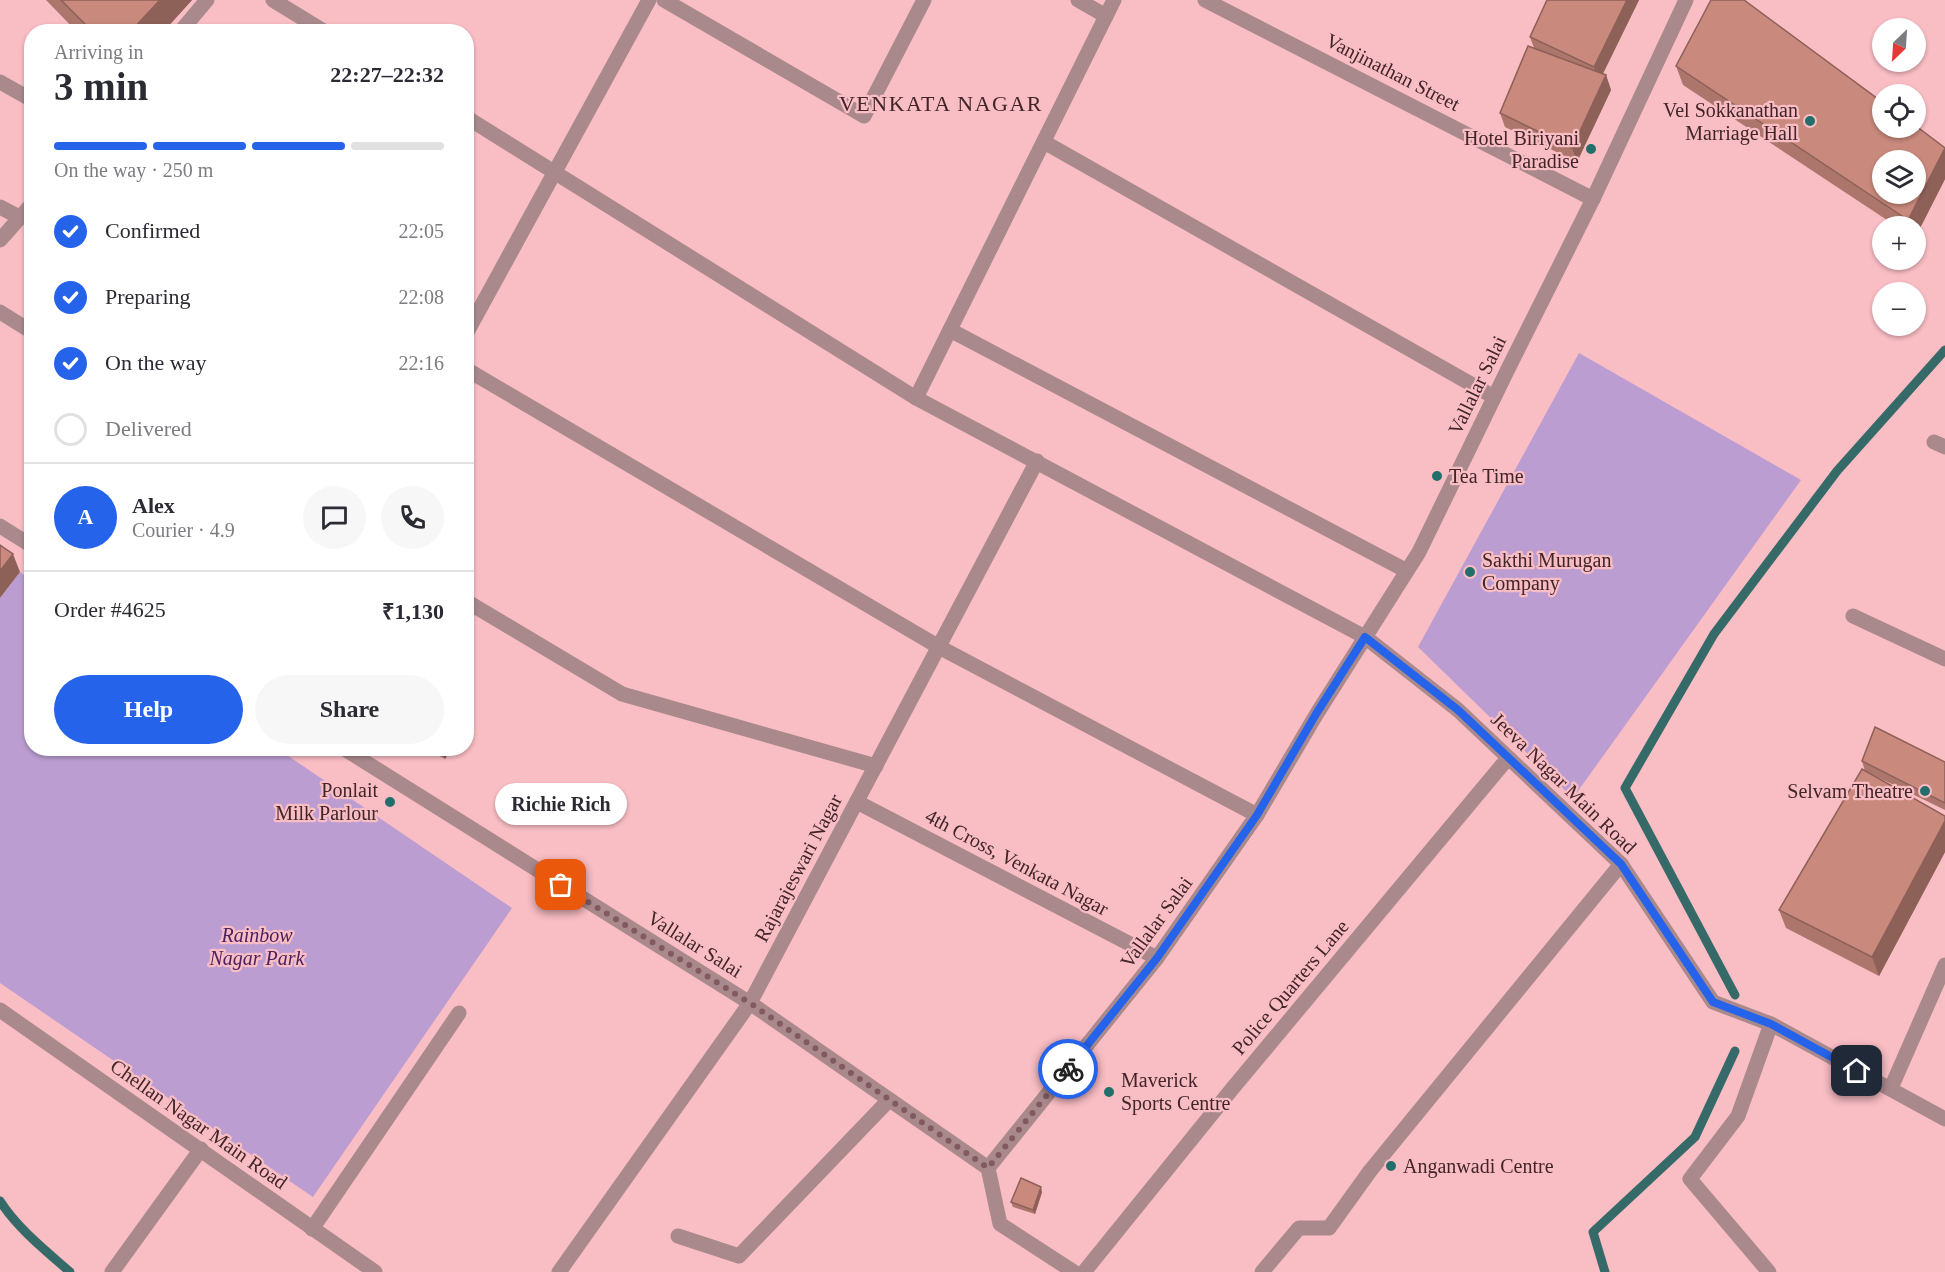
<!DOCTYPE html>
<meta charset="utf-8">
<style>
:root{--surface:#fff;--page:#f7f7f7;--text:#2b2b33;--muted:#7c7c81;--line:#e1e1e2;--accent:#2563eb}
body{margin:0;font-family:Georgia,serif;background:var(--page);color:var(--text);height:100vh;display:flex;flex-direction:column;font-size:22px;white-space:nowrap}
*{box-sizing:border-box;margin:0}
p{font-size:20px;color:var(--muted)}
.icon{flex:none;width:33px;height:33px;fill:none;stroke:currentColor;stroke-width:2;stroke-linecap:round;stroke-linejoin:round}
.map{position:relative;flex:1;overflow:hidden}
.sheet{position:absolute;left:24px;top:24px;width:450px;height:732px;display:flex;flex-direction:column;background:var(--surface);border-radius:24px;box-shadow:0 2px 4px #0004}
.sheet>*{flex:none}
.needle{width:39px;rotate:205deg}
.controls{position:absolute;left:1872px;top:18px;display:grid;gap:12px}
.controls a{display:grid;place-items:center;width:54px;height:54px;border-radius:50%;background:var(--surface);box-shadow:0 2px 4px #0004;font-size:30px}
.pin{position:absolute;display:grid;place-items:center;width:51px;height:51px;color:#fff;margin:-26px;border-radius:12px;box-shadow:0 3px 9px #0006}
.courier{position:absolute;display:grid;place-items:center;width:60px;height:60px;margin:-30px;border:4px solid #2563eb;border-radius:50%;background:#fff;color:#222;box-shadow:0 2px 8px #0007}
.bubble{position:absolute;height:42px;border-radius:21px;background:var(--surface);box-shadow:0 2px 4px #0004;font-size:20px;font-weight:800;line-height:42px;text-align:center}
.summary em{font-style:normal;font-weight:800}
.summary div{display:flex;flex-direction:column-reverse}
.summary{display:flex;align-items:center;justify-content:space-between;height:102px;padding:0 30px}
h1{font-size:39px;font-weight:800;line-height:45px}
.bar{display:grid;grid-template-columns:repeat(4,1fr);gap:9px 6px;align-content:center;height:72px;padding:0 30px}
.bar i{height:8px;border-radius:4px;background:var(--line)}
.bar .current{background:var(--accent)}
.bar p{grid-column:span 4}
.line{display:flex;align-items:center;gap:15px;padding:0 30px;border-top:2px solid var(--line)}
.line div{flex:1}
.round{display:grid;place-items:center;flex:none;width:63px;height:63px;border-radius:32px;background:var(--page)}
ol{padding:0 30px;list-style:none}
li{display:flex;align-items:center;gap:18px;height:66px}
li p{margin-inline-start:auto}
li .icon{padding:6px;border-radius:50%;background:var(--accent);color:#fff;stroke-width:4}
li:last-child{color:var(--muted)}
li i{width:33px;height:33px;border:3px solid var(--line);border-radius:50%}
.action{display:flex;gap:12px;margin-top:auto;padding:12px 30px}
.action a{flex:1;height:69px;border-radius:36px;background:var(--accent);color:#fff;font-size:24px;font-weight:800;line-height:69px;text-align:center}
.action a+a{background:var(--page);color:var(--text)}
.map>svg:first-child{display:block}
</style>
<div class="map">
<svg width="1945" height="1272" viewBox="0 0 1945 1272">
<rect width="100%" height="100%" fill="#f9bdc4"/>
<g fill="#bc9dd2">
<polygon points="1579,353 1801,480 1573,798 1418,647"/>
<polygon points="20,572 31,580 32,748 278,749 512,908 313,1197 0,983 0,598"/>
</g>
<g fill="none" stroke-linecap="round" stroke-linejoin="round">
<g stroke="#356a68" stroke-width="9">
<polyline points="1735,995 1625,788 1714,634 1837,471 1945,350"/>
<path d="M0,1201c17,27 46,50 70,71"/>
<polyline points="1605,1272 1593,1232 1695,1137 1735,1051"/>
</g>
<g stroke="#aa898d" stroke-width="15">
<polyline points="273,0 325,32"/>
<polyline points="664,0 864,116 924,0"/>
<polyline points="1078,0 1106,16"/>
<polyline points="1205,0 1593,199"/>
<polyline points="180,32 207,0"/>
<polyline points="0,82 32,100"/>
<polyline points="466,117 916,398 1365,637 1458,710 1621,864 1713,1002 1771,1024 1945,1119"/>
<polyline points="1044,142 1494,397"/>
<polyline points="0,207 19,217"/>
<polyline points="0,240 32,204"/>
<polyline points="0,312 32,332"/>
<polyline points="950,330 1407,571"/>
<polyline points="466,334 649,0"/>
<polyline points="466,369 939,647 1257,815"/>
<polyline points="916,398 1114,0"/>
<polyline points="1934,442 1945,447"/>
<polyline points="0,526 32,546"/>
<polyline points="466,601 622,694 876,766"/>
<polyline points="1853,616 1945,659"/>
<polyline points="343,748 750,1003 988,1168"/>
<polyline points="857,802 1157,958"/>
<polyline points="0,1010 375,1272"/>
<polyline points="1891,1088 1945,965"/>
<polyline points="988,1168 1157,958 1257,815 1316,715 1419,552 1507,371 1593,199 1686,0"/>
<polyline points="988,1168 1000,1224 1074,1272"/>
<polyline points="312,1229 459,1013"/>
<polyline points="678,1236 739,1256 889,1100"/>
<polyline points="112,1272 201,1149"/>
<polyline points="559,1272 750,1003 1037,461"/>
<polyline points="1084,1272 1232,1089 1508,758"/>
<polyline points="1262,1272 1299,1228 1329,1228 1370,1171 1621,864"/>
<polyline points="1769,1272 1690,1179 1738,1116 1771,1024"/>
</g>
</g>
<g fill="#ad766c">
<polygon points="46,0 192,0 163,32 77,32"/>
<polygon points="1547,0 1639,0 1603,74 1606,75 1611,90 1577,162 1505,127 1500,113 1534,48 1530,37"/>
<polygon points="1676,66 1945,148 1945,179 1916,236 1916,226 1896,226 1683,85"/>
<polygon points="426,748 451,748 445,759"/>
<polygon points="1862,761 1945,762 1945,810 1865,771"/>
<polygon points="1945,816 1945,852 1879,976 1786,928 1779,910"/>
<polygon points="1042,1192 1035,1214 1013,1207 1011,1202"/>
</g>
<g fill="#8d6058">
<polygon points="160,0 192,0 163,32 130,32"/>
<polygon points="1627,0 1639,0 1599,81 1594,67"/>
<polygon points="1606,75 1611,90 1577,162 1572,148"/>
<polygon points="1945,148 1945,179 1916,236 1916,226 1910,226 1908,220"/>
<polygon points="13,554 20,572 0,598 0,571"/>
<polygon points="466,700 471,713 466,721"/>
<polygon points="442,748 451,748 445,759"/>
<polygon points="1945,821 1945,852 1879,976 1872,957"/>
<polygon points="1041,1187 1042,1192 1035,1214 1033,1210"/>
</g>
<g fill="#c9897d" stroke="#8d6058" stroke-width="1.5" fill-rule="evenodd">
<polygon points="61,0 160,0 130,32 93,32"/>
<polygon points="1547,0 1627,0 1594,67 1530,37"/>
<path d="M1711,0h33l138,102v26h34v-2l29,22 -37,72 -232,-154zM1882,160h34v34h-34z"/>
<polygon points="1528,46 1606,75 1572,148 1500,113"/>
<polygon points="0,545 13,554 0,571"/>
<polygon points="1875,727 1945,762 1945,803 1862,761"/>
<polygon points="1862,769 1945,816 1945,821 1872,957 1779,910"/>
<polygon points="1021,1178 1041,1187 1033,1210 1011,1202"/>
</g>
<g fill="none" stroke-linecap="round" stroke-linejoin="round">
<polyline stroke="#815a5f" stroke-width="6" stroke-dasharray="0 10.8" points="561,885 750,1003 988,1168 1068,1069"/>
<polyline stroke="#2563eb" stroke-width="8" points="1068,1069 1157,958 1257,815 1316,714 1365,637 1458,710 1621,864 1713,1002 1771,1024 1857,1071"/>
</g>
<g fill="#236e6b" stroke="#f9bdc4" stroke-width="2">
<circle cx="1810" cy="121" r="6"/>
<circle cx="1591" cy="149" r="6"/>
<circle cx="1437" cy="476" r="6"/>
<circle cx="1470" cy="572" r="6"/>
<circle cx="1925" cy="791" r="6"/>
<circle cx="390" cy="802" r="6"/>
<circle cx="1109" cy="1092" r="6"/>
<circle cx="1391" cy="1166" r="6"/>
</g>
<g text-anchor="middle" stroke-width="4.5" stroke-linejoin="round" paint-order="stroke">
<g font-size="20" fill="#412529" stroke="#f9bdc4">
<text transform="translate(1393 72) rotate(27)" y="7">Vanjinathan Street</text>
<text transform="translate(1477 385) rotate(-64)" y="7">Vallalar Salai</text>
<text transform="translate(1564 783) rotate(44)" y="7">Jeeva Nagar Main Road</text>
<text transform="translate(1017 862) rotate(28)" y="7">4th Cross, Venkata Nagar</text>
<text transform="translate(798 868) rotate(-62)" y="7">Rajarajeswari Nagar</text>
<text transform="translate(1156 922) rotate(-54)" y="7">Vallalar Salai</text>
<text transform="translate(695 944) rotate(32)" y="7">Vallalar Salai</text>
<text transform="translate(1290 987) rotate(-50)" y="7">Police Quarters Lane</text>
<text transform="translate(199 1124) rotate(35)" y="7">Chellan Nagar Main Road</text>
</g>
<g font-size="20" fill="#412529" stroke="#f9bdc4" text-anchor="end">
<text x="1798" y="117">Vel Sokkanathan<tspan x="1798" dy="23">Marriage Hall</tspan></text>
<text x="1579" y="145">Hotel Biriyani<tspan x="1579" dy="23">Paradise</tspan></text>
<text x="1449" y="483" text-anchor="start">Tea Time</text>
<text x="1482" y="567" text-anchor="start">Sakthi Murugan<tspan x="1482" dy="23">Company</tspan></text>
<text x="378" y="797">Ponlait<tspan x="378" dy="23">Milk Parlour</tspan></text>
<text x="1913" y="798">Selvam Theatre</text>
<text x="1121" y="1087" text-anchor="start">Maverick<tspan x="1121" dy="23">Sports Centre</tspan></text>
<text x="1403" y="1173" text-anchor="start">Anganwadi Centre</text>
</g>
<g font-size="20" font-style="italic" fill="#4b2362" stroke="#f9bdc4">
<text x="257" y="942">Rainbow<tspan x="257" dy="23">Nagar Park</tspan></text>
</g>
<g font-size="22" letter-spacing="1.5" fill="#412529" stroke="#f9bdc4">
<text x="941" y="111">VENKATA NAGAR</text>
</g>
</g>
</svg>
<div class="controls">
<a><svg class="needle" viewBox="-14 -14 28 28"><path d="M0-13l5 13h-10z" fill="#e53935"/><path d="M0 13l5-13h-10z" fill="#7c7c81"/></svg></a>
<a><svg class="icon" aria-label="locate" viewBox="0 0 24 24"><circle cx="12" cy="12" r="6"/><path d="M12 2v4M12 18v4M2 12h4M18 12h4"/></svg></a>
<a><svg class="icon" aria-label="layers" viewBox="0 0 24 24"><path d="M12 4l9 5-9 5-9-5zM3 14l9 5 9-5"/></svg></a>
<a>+</a>
<a>−</a>
</div>
<div class="pin" style="left:561px;top:885px;background:#ea580c"><svg class="icon" aria-label="bag" viewBox="0 0 24 24"><path d="M5 8h14l-1 12H6zM9 8a3 3 0 0 1 6 0"/></svg></div>
<div class="pin" style="left:1857px;top:1071px;background:#1f2937"><svg class="icon" aria-label="home" viewBox="0 0 24 24"><path d="M3 11l9-7 9 7M6 9v11h12V9"/></svg></div>
<div class="courier" style="left:1068px;top:1069px"><svg class="icon" aria-label="bike" viewBox="0 0 24 24"><circle cx="6" cy="16" r="4"/><circle cx="18" cy="16" r="4"/><path d="M6 16l4-8h5l3 8M10 8l3 8H6M13 5h3"/></svg></div>
<div class="bubble" style="left:495px;top:783px;width:132px">Richie Rich</div>
<section class="sheet">
<div class="summary"><div><h1>3 min</h1><p>Arriving in</p></div><em>22:27–22:32</em></div>
<div class="bar"><i class="current"></i><i class="current"></i><i class="current"></i><i></i><p>On the way · 250 m</p></div>
<ol>
<li><svg class="icon" aria-label="check" viewBox="0 0 24 24"><path d="M5 12l5 5 9-10"/></svg>Confirmed<p>22:05</p></li>
<li><svg class="icon" aria-label="check" viewBox="0 0 24 24"><path d="M5 12l5 5 9-10"/></svg>Preparing<p>22:08</p></li>
<li><svg class="icon" aria-label="check" viewBox="0 0 24 24"><path d="M5 12l5 5 9-10"/></svg>On the way<p>22:16</p></li>
<li><i></i>Delivered</li>
</ol>
<div class="line" style="height:108px"><b class="round" style="background:var(--accent);color:#fff">A</b><div><b>Alex</b><p>Courier · 4.9</p></div><a class="round"><svg class="icon" aria-label="chat" viewBox="0 0 24 24"><path d="M4 5h16v11H9l-5 4z"/></svg></a><a class="round"><svg class="icon" aria-label="phone" viewBox="0 0 24 24"><path d="M5 4h4l2 5-3 2q2 4 5 5l2-3 5 2v4C11 20 4 13 5 4z"/></svg></a></div>
<div class="line" style="height:78px"><div>Order #4625</div><b>₹1,130</b></div>
<div class="action"><a>Help</a><a>Share</a></div>
</section>
</div>
